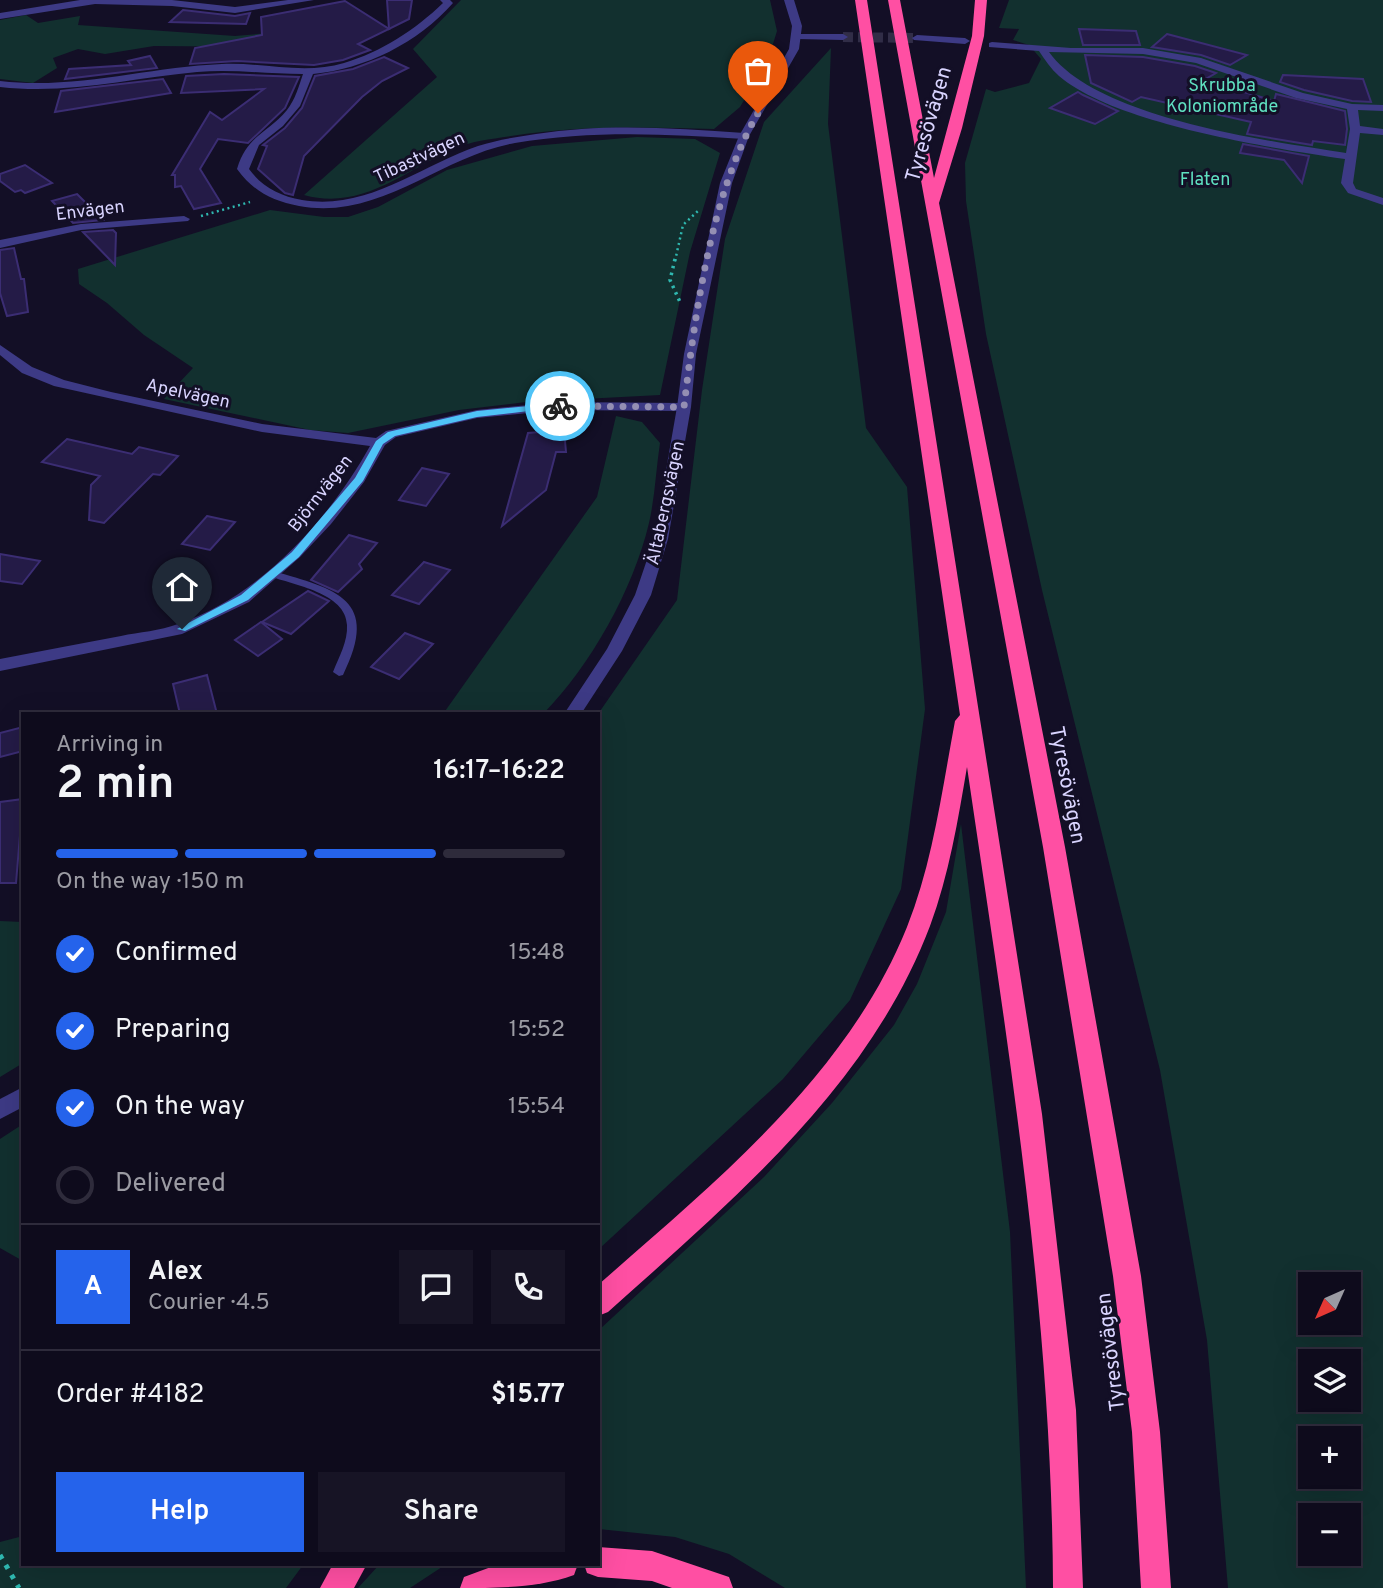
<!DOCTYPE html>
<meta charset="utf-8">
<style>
:root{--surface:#0e0b1c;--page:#171425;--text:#f1f3f6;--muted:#9b9ba3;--line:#2e2b3b;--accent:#2563eb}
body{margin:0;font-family:Overpass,sans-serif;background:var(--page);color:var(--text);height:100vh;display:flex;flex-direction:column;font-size:26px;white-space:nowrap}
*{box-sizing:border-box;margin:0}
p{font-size:23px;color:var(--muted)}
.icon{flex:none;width:38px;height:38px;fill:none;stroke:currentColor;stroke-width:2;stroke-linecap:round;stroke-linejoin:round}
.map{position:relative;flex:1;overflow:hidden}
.panel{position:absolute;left:21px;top:712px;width:579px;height:854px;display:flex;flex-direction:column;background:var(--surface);border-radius:0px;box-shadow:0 7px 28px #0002,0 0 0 2px var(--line)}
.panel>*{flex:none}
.needle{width:46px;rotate:225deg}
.buttons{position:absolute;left:1298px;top:1272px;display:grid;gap:14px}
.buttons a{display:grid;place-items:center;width:63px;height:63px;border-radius:0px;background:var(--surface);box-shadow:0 7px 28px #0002,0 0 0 2px var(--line);font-size:35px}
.pin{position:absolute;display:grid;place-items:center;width:60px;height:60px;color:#fff;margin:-72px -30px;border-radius:50% 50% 50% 0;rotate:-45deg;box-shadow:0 0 7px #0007}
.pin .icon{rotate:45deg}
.courier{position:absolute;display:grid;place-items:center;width:70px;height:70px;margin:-35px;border:5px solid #4fc3f7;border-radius:50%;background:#fff;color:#222;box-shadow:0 2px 9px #0007}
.summary em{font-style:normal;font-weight:600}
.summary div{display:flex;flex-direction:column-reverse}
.summary{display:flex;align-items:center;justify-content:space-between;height:119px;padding:0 35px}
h1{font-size:46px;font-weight:600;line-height:52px}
.bar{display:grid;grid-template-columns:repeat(4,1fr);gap:10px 7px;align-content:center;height:84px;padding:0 35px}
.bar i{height:9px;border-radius:5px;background:var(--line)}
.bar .selected{background:var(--accent)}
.bar p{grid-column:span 4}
.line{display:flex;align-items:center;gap:18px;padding:0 35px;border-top:2px solid var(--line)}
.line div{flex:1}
.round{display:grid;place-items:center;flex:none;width:74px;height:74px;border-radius:0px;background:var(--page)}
ol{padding:0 35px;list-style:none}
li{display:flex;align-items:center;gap:21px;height:77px}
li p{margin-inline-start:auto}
li .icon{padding:7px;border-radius:50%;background:var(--accent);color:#fff;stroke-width:4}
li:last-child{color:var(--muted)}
li i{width:38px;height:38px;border:4px solid var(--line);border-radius:50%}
.button{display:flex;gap:14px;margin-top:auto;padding:14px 35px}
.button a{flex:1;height:80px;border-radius:0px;background:var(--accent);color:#fff;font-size:28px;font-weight:600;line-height:80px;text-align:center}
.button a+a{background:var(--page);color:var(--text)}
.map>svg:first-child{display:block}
</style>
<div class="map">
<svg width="1383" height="1588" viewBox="0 0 1383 1588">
<rect width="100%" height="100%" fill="#130f26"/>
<g fill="#12302f" fill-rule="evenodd">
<path d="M461,0h309l7,31 -9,29 -28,47 -26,22c-69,-2 -135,-4 -203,7 -20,3 -40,5 -58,13 -48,22 -92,62 -149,46l133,-118 -24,-28z"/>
<path d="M1009,0h374v1588h-155l-21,-248 -47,-270 -118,-480 -56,-256 -20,-133 -1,-38 21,-74 9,3 34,-9 12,-24 -12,-14 -16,-5 6,-11 -20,-1zM1311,1284h38v39h-38zM1311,1362h38v38h-38zM1311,1438h38v39h-38zM1311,1516h38v38h-38z"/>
<polygon points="26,15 38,23 80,16 78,25 235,36 292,31 303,47 154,46 105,54 78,49 53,58 57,68 33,83 0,79 0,20"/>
<polygon points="831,48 828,124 866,428 907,487 925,709 901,889 850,1000 783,1079 599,1249 598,714 677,600 702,390 725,239 764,122"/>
<polygon points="637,137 695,139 720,153 690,252 660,395 526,402 459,410 348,433 310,430 164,399 193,368 144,335 107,303 79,284 78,269 270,210 324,217 348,217 378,207 447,170 532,146"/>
<path d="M616,416l26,6 18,21c-4,26 -5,54 -11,80 -16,67 -58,142 -106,191h-100l154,-217z"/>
<polygon points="961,824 1010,1232 1026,1588 785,1588 729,1554 675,1537 599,1529 599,1330 764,1177 832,1103 894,1025 917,984 946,912"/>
<polygon points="0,921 23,922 23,1063 0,1077"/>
<polygon points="23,1124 23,1261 0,1248 0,1139"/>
<polygon points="23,1536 23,1564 303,1565 286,1588 0,1588 0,1542"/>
<polygon points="379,1565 379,1564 445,1565 410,1588 358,1588"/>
</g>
<g fill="#241b47" stroke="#3b2d73" stroke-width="2">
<polygon points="387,0 412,0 409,19 389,29"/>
<polygon points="345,1 389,29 358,44 370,50 343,60 314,65 237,61 190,64 195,48 262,35 261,17"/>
<polygon points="183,10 235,16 250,13 246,24 170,22"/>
<polygon points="1079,29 1136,31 1140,45 1083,45"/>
<polygon points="1167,34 1247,55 1230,65 1201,55 1152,47"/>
<polygon points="1085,55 1143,57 1195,66 1216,73 1204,80 1274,101 1276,94 1345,111 1347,129 1345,145 1313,141 1312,145 1247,134 1251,122 1141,97 1132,102 1091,83"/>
<polygon points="150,56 157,68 65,79 69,69 131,65 128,61"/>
<polygon points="384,57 408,68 382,81 362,97 304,156 293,195 285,193 258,169 267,146 263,145 285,128 302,108 315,76 353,69"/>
<polygon points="224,74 299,77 285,108 248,143 218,139 200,169 221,203 194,209 181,186 175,187 175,175 172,175 210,112 222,120 264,89 181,93 186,76"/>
<polygon points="1283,75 1363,79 1371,102 1352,101 1304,90 1280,82"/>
<polygon points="163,79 171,93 55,112 61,91"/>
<polygon points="1078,92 1083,95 1118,111 1095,124 1050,108"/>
<polygon points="1243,144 1309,156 1302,183 1284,160 1240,153"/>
<polygon points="25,165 52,183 25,193 21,190 15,192 0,181 0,174"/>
<polygon points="77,194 103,220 73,223 52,201"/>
<polygon points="113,230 116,233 115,265 83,232"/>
<polygon points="14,248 21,279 24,279 28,312 7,316 0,293 0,250"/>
<polygon points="564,430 566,452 556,452 546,490 502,526 528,433"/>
<polygon points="67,439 132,454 139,447 178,456 160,475 153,474 104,523 89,520 91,485 100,476 42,462"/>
<polygon points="422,468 449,474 426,506 399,500"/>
<polygon points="207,516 235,522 210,550 182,544"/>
<polygon points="349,535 377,543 359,564 362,569 338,592 311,580"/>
<polygon points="0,554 40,561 22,584 0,581"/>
<polygon points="424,562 450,570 419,604 392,595"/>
<polygon points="308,591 329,601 291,634 262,622"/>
<polygon points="261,622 282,639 258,656 235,640"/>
<polygon points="405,633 433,644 399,679 371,667"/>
<polygon points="207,675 217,714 180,714 173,684"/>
<polygon points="23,727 23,751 0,757 0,733"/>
<polygon points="23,799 16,883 0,883 0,802"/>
</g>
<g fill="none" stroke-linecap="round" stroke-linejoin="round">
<polyline stroke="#312d47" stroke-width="10" stroke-dasharray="10 5" stroke-linecap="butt" points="843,37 917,38"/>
<g stroke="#2fb8b0" stroke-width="2.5" stroke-dasharray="2 3.5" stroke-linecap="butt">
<polyline points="201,216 250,202"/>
<polyline points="675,261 683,225 699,210"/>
</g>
<polyline stroke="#2fb8b0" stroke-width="3.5" stroke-dasharray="2.5 4.5" stroke-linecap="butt" points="675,259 670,280 680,302"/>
<polyline stroke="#2fb8b0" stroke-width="5" stroke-dasharray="4.5 7" stroke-linecap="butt" points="0,1555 19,1588"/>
<path fill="#3d3a85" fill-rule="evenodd" d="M273,571c63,18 108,28 70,104l-4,1 -6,-4c6,-15 15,-31 14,-47 -1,-32 -53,-40 -78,-49l-1,-2z"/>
<g fill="#3d3a85" fill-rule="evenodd">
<polygon points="80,0 172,0 235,7 288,0 314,0 235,13 172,6 95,4 0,19 0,13"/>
<path d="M440,0h10l3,3c-35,40 -88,66 -140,71l-13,32 -17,20 -24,19 -10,24c13,18 31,27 53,31 65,11 118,-34 176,-54 19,-6 38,-9 58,-12 68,-11 139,-6 208,-1l5,3 -5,3c-76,-5 -153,-9 -229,4 -75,13 -135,78 -216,63 -27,-5 -46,-15 -62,-37 10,-34 30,-35 50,-59 8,-10 12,-24 16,-36 -36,0 -70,-5 -106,-2 -67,6 -129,23 -197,15v-6c76,9 147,-14 222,-17 40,-2 82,11 122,-1 37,-11 71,-33 99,-60z"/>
<polygon points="794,34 843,34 848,37 843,40 797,39 792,36"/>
<polygon points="917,35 965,38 970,41 965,44 914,40 912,38"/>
<path d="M992,42l79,6h72l58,10 102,35 49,11 31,1v6l-25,-1 2,16 23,3v6l-23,-2 -7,50 3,6 27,9v7l-35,-12 -7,-10 4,-24c-74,-11 -230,-35 -286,-83 -8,-7 -14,-16 -20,-25l-50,-4v-4zM1049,52l94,2 53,9 100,35 51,11 3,20 -4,24c-78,-12 -250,-35 -297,-101z"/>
<polygon points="184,216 190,219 188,221 81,230 0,248 0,240 81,224"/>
<path d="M0,345l32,22 32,13 47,12 151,32 114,14 10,-7 91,-21 82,-8 125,1 7,4 -7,4 -125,-1 -82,8 -81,19 -11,8 -21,37 -33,42 -31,33 -51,45 -67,32 -182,37v-12c40,-8 80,-15 121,-23 18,-4 39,-5 57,-12 82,-28 151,-104 192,-178l-108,-14 -208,-46 -32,-13 -22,-18z"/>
</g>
<g fill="#3d3a85" fill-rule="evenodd">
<polygon points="784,0 794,0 802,26 799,49 749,136 732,183 696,354 691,407 668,539 651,595 622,651 581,714 564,714 607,649 635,595 654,539 677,407 684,354 720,183 739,136 789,49 792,26"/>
<polygon points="23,1087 23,1107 0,1119 0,1099"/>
</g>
<g fill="#ff4fa3" fill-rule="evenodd">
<path d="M855,0h12l175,1114 34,296 7,178h-30c-1,-276 -46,-549 -86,-821 -9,53 -18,108 -37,159 -61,161 -198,275 -322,386l-10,4v-31c117,-103 249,-209 309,-358 26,-65 35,-137 48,-206l5,-6z"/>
<polygon points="888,0 900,0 934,178 972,36 975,0 987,0 984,36 962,128 939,203 1065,847 1141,1276 1160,1432 1171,1588 1141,1588 1132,1432 1113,1276 1043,847"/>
<polygon points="598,1547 652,1551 729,1577 733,1588 672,1588 652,1581 598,1577 587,1573 584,1564 598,1564"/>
<polygon points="333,1564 367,1564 354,1588 320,1588"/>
<path d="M499,1564h79l-4,11c-36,13 -76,13 -114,13l4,-11z"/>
</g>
</g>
<polygon fill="#4fc3f7" points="560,403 565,406 563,407 477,417 395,436 383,444 363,481 299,557 248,600 185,631 177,629 241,595 292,552 355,478 376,441 388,432 477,411"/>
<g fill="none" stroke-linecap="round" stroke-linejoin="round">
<path stroke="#948fb3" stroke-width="7" stroke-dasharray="0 12.6" d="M560,406l124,1c11,-92 27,-214 74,-294"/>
</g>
<g text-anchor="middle" stroke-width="6" stroke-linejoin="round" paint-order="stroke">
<g font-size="18" fill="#5fe0c0" stroke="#130f26">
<text x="1222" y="91">Skrubba<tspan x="1222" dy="21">Koloniområde</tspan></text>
<text x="1205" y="185">Flaten</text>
</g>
<g font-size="18" fill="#d9d4ff" stroke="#130f26">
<text transform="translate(419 157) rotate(-25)" y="6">Tibastvägen</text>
<text transform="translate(90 210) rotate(-7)" y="6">Envägen</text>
<text transform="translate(188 393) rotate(12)" y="6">Apelvägen</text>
<text transform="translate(320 493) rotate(-52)" y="6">Björnvägen</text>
<text transform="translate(665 503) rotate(-78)" y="6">Ältabergsvägen</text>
</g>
<g font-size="21" fill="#d9d4ff" stroke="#130f26">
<text transform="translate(928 124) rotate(-74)" y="7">Tyresövägen</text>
<text transform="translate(1068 785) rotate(79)" y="7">Tyresövägen</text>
<text transform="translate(1110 1352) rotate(-97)" y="7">Tyresövägen</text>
</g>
</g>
</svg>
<div class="buttons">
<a><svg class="needle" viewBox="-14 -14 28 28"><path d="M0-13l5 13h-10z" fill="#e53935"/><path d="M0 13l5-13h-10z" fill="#9b9ba3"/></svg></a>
<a><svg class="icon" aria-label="layers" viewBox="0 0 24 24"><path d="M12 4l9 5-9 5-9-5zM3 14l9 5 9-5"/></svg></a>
<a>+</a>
<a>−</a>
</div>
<div class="pin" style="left:758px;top:113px;background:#ea580c"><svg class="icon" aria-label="bag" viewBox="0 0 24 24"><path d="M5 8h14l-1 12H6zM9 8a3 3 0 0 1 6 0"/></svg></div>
<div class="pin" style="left:182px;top:629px;background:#1f2937"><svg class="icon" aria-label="home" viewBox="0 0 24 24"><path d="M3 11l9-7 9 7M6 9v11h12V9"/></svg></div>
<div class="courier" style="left:560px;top:406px"><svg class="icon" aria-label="bike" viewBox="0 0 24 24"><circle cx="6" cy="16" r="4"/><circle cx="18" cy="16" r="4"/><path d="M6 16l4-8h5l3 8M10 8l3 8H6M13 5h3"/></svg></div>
<section class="panel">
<div class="summary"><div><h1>2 min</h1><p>Arriving in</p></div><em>16:17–16:22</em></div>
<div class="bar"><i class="selected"></i><i class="selected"></i><i class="selected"></i><i></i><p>On the way · 150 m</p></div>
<ol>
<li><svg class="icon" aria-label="check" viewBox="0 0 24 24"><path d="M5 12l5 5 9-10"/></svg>Confirmed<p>15:48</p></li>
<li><svg class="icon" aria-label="check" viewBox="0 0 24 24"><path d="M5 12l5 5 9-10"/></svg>Preparing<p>15:52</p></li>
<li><svg class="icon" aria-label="check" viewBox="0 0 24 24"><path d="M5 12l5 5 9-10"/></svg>On the way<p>15:54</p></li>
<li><i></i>Delivered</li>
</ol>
<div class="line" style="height:126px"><b class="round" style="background:var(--accent);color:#fff">A</b><div><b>Alex</b><p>Courier · 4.5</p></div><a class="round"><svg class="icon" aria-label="chat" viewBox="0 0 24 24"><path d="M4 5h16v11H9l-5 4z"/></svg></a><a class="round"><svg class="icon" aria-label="phone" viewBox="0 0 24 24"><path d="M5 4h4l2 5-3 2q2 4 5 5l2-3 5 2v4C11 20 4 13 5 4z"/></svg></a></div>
<div class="line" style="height:91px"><div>Order #4182</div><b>$15.77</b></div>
<div class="button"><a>Help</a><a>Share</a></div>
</section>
</div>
